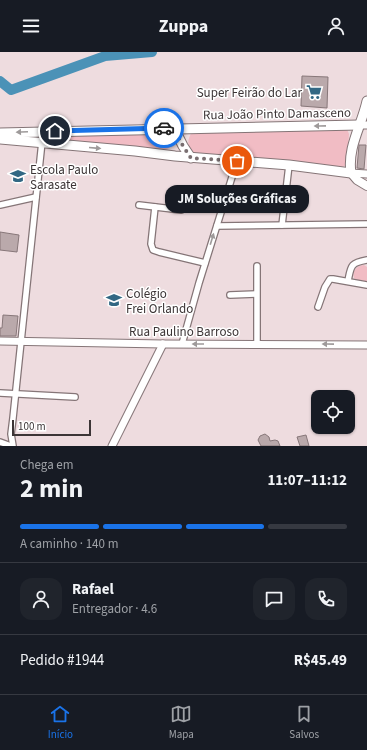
<!DOCTYPE html>
<html lang="pt">
<meta charset="utf-8">
<style>
:root{--surface:#171b24;--page:#20242c;--text:#f1f3f6;--muted:#9ea1a6;--line:#363941;--accent:#1a73e8}
body{margin:0;font-family:"Source Sans 3",sans-serif;background:var(--page);color:var(--text);height:100vh;display:flex;flex-direction:column;font-size:15px;white-space:nowrap}
*{box-sizing:border-box;margin:0}
p{font-size:13px;color:var(--muted)}
.icon{flex:none;width:22px;height:22px;fill:none;stroke:currentColor;stroke-width:2;stroke-linecap:round;stroke-linejoin:round}
.map{position:relative;height:394px;overflow:hidden}
.sheet{display:flex;flex-direction:column;background:var(--surface);flex:1}
.sheet>*{flex:none}
.fabs{position:absolute;left:311px;top:338px;display:grid;gap:8px}
.fabs a{display:grid;place-items:center;width:44px;height:44px;border-radius:8px;background:var(--surface);box-shadow:0 1px 3px #0004;font-size:20px}
.scale{position:absolute;left:12px;bottom:10px;width:79px;box-sizing:border-box;padding-left:4px;border:2px solid #3c3536;border-top:0;font-size:11px;line-height:14px;white-space:nowrap;color:#3c3536;-webkit-text-stroke:3px #fff;paint-order:stroke}
.pin{position:absolute;display:grid;place-items:center;width:34px;height:34px;color:#fff;margin:-17px;border:2px solid #fff;border-radius:50%;box-shadow:0 1px 4px #0007}
.courier{position:absolute;display:grid;place-items:center;width:40px;height:40px;margin:-20px;border:3px solid #1a73e8;border-radius:50%;background:#fff;color:#222;box-shadow:0 1px 5px #0007}
.bubble{position:absolute;height:28px;border-radius:12px;background:var(--surface);box-shadow:0 1px 3px #0004;font-size:13px;font-weight:700;line-height:28px;text-align:center}
.headline em{font-style:normal;font-weight:700}
.headline div{display:flex;flex-direction:column-reverse}
.headline{display:flex;align-items:center;justify-content:space-between;height:68px;padding:0 20px}
h1{font-size:26px;font-weight:700;line-height:30px}
.bar{display:grid;grid-template-columns:repeat(4,1fr);gap:6px 4px;align-content:center;height:48px;padding:0 20px}
.bar i{height:5px;border-radius:3px;background:var(--line)}
.bar .current{background:var(--accent)}
.bar p{grid-column:span 4}
.line{display:flex;align-items:center;gap:10px;padding:0 20px;border-top:1px solid var(--line)}
.line div{flex:1}
.round{display:grid;place-items:center;flex:none;width:42px;height:42px;border-radius:12px;background:var(--page)}
header{display:flex;justify-content:space-between;align-items:center;height:52px;padding:0 20px;background:var(--surface);font-size:18px;font-weight:700}
.menu{display:flex;justify-content:space-around;align-items:center;height:56px;border-top:1px solid var(--line);background:var(--surface);font-size:11px;color:var(--muted)}
.menu a{display:grid;justify-items:center;gap:2px}
.menu .current{color:var(--accent)}
.map>svg:first-child{display:block}
</style>
<header><svg class="icon" aria-label="menu" viewBox="0 0 24 24"><path d="M4 6h16M4 12h16M4 18h16"/></svg>Zuppa<svg class="icon" aria-label="person" viewBox="0 0 24 24"><circle cx="12" cy="8" r="4"/><path d="M4 21q1-7 8-7t8 7"/></svg></header>
<div class="map">
<svg width="367" height="394" viewBox="0 0 367 394">
<rect width="100%" height="100%" fill="#eedcdf"/>
<g fill="#f1bcc4">
<path d="M347,77l2,5 -2,29 -2,3 -4,1 -147,-14 -4,-3c-3,-7 -2,-13 3,-19z"/>
<path d="M170,81c7,9 2,15 -8,18l-113,-12 -3,-3z"/>
<path d="M364,213l3,2v16l-10,-1c-7,-7 -3,-16 7,-17z"/>
</g>
<g fill="none" stroke-linecap="round" stroke-linejoin="round">
<polyline stroke="#4b92b7" stroke-width="10" points="0,29 11,38 105,4 152,0"/>
</g>
<g fill="#baa9ab" stroke="#877779">
<polygon points="302,24 328,25 327,56 301,54"/>
<polygon points="359,93 366,93 364,117 357,116"/>
<polygon points="0,180 19,183 17,200 0,198"/>
<polygon points="3,263 18,264 16,284 0,284 0,276 2,276"/>
<polygon points="265,382 269,385 270,389 275,388 278,389 280,394 261,394 258,388 260,384"/>
<polygon points="306,383 309,394 300,394 297,385"/>
</g>
<g fill="none" stroke-linecap="round" stroke-linejoin="round">
<defs>
<g id="minor">
<polyline points="0,153 36,145"/>
<polyline points="139,153 181,158"/>
<polyline points="155,155 151,192 153,198 159,200 205,211"/>
<polyline points="282,173 289,113"/>
<polyline points="217,174 367,172"/>
<path d="M348,229c3,-15 2,-18 19,-21"/>
<polyline points="230,243 256,242"/>
<polyline points="318,255 325,235 330,227 333,227 367,233"/>
<polyline points="257,291 257,214"/>
<polyline points="182,292 199,231 237,109"/>
<polyline points="0,341 75,345"/>
<polyline points="0,390 11,394"/>
<polyline points="13,394 11,382 13,366 43,80"/>
</g>
<g id="tertiary">
<polyline points="359,73 367,73"/>
<polyline points="351,121 367,122"/>
<polyline points="0,289 163,292 367,293"/>
<polyline points="112,394 163,292"/>
</g>
<polyline id="secondary" points="351,121 357,128 367,134"/>
<g id="primary">
<polyline points="174,76 183,94 191,106"/>
<polyline points="0,81 359,73"/>
<path d="M0,87l135,12 40,5 114,9 62,8c-4,-26 11,-48 16,-72"/>
</g>
</defs>
<use href="#minor" stroke="#857577" stroke-width="8"/>
<use href="#tertiary" stroke="#857577" stroke-width="9"/>
<use href="#secondary" stroke="#857577" stroke-width="10"/>
<use href="#primary" stroke="#857577" stroke-width="11"/>
<use href="#minor" stroke="#fff" stroke-width="5.5"/>
<use href="#tertiary" stroke="#fff" stroke-width="7"/>
<use href="#secondary" stroke="#fff" stroke-width="8"/>
<use href="#primary" stroke="#fff" stroke-width="9"/>
</g>
<defs><path id="oneway-solid" d="M-6-.8H1V-3.2L6.5 0L1 3.2V.8H-6Z"/></defs>
<g fill="#9e9a9a">
<use href="#oneway-solid" transform="translate(320 74) rotate(179)"/>
<use href="#oneway-solid" transform="translate(22 80) rotate(178)"/>
<use href="#oneway-solid" transform="translate(95 96) rotate(5)"/>
<use href="#oneway-solid" transform="translate(212 187) rotate(-73)"/>
<use href="#oneway-solid" transform="translate(198 292) rotate(180)"/>
<use href="#oneway-solid" transform="translate(328 292) rotate(-179)"/>
</g>
<g fill="none" stroke-linecap="round" stroke-linejoin="round">
<polyline stroke="#7a6f71" stroke-width="4" stroke-dasharray="0 7.2" points="164,76 174,76 183,94 191,106 237,109"/>
<polyline stroke="#1a73e8" stroke-width="5" points="55,79 164,76"/>
</g>
<defs>
<symbol id="supermarket-bare" viewBox="-9 -9 18 18"><path d="M-6-5.5h2.5l.6 2H6L4.5 2H-2.5L-4.4-4H-6ZM-1.5 3.2a1.3 1.3 0 1 0 .1 0ZM3 3.2a1.3 1.3 0 1 0 .1 0Z" fill="#326884" stroke="#fff" stroke-width="2.5" paint-order="stroke"/></symbol>
<symbol id="school-bare" viewBox="-9 -9 18 18"><path d="M0-5L7-2L0 1L-7-2ZM-4 1L0 2.5L4 1V4Q0 6-4 4Z" fill="#326884" stroke="#fff" stroke-width="2.5" paint-order="stroke"/></symbol>
</defs>
<g fill-rule="evenodd">
<use href="#supermarket-bare" x="303" y="29" width="22" height="22"/>
<use href="#school-bare" x="7" y="113" width="22" height="22"/>
<use href="#school-bare" x="103" y="237" width="22" height="22"/>
</g>
<g text-anchor="middle" stroke-width="3" stroke-linejoin="round" paint-order="stroke">
<g font-size="13" fill="#3c3536" stroke="#fff" text-anchor="start">
<text x="302" y="45" text-anchor="end">Super Feirão do Lar</text>
<text x="30" y="122">Escola Paulo<tspan x="30" dy="15">Sarasate</tspan></text>
<text x="126" y="246">Colégio<tspan x="126" dy="15">Frei Orlando</tspan></text>
</g>
<g font-size="13" fill="#3c3536" stroke="#fff">
<text transform="translate(277 61) rotate(-1)" y="5">Rua João Pinto Damasceno</text>
<text x="184" y="284">Rua Paulino Barroso</text>
</g>
</g>
</svg>
<div class="fabs">
<a><svg class="icon" aria-label="locate" viewBox="0 0 24 24"><circle cx="12" cy="12" r="6"/><path d="M12 2v4M12 18v4M2 12h4M18 12h4"/></svg></a>
</div>
<div class="scale">100 m</div>
<div class="pin" style="left:237px;top:109px;background:#ea580c"><svg class="icon" aria-label="bag" viewBox="0 0 24 24"><path d="M5 8h14l-1 12H6zM9 8a3 3 0 0 1 6 0"/></svg></div>
<div class="pin" style="left:55px;top:79px;background:#1f2937"><svg class="icon" aria-label="home" viewBox="0 0 24 24"><path d="M3 11l9-7 9 7M6 9v11h12V9"/></svg></div>
<div class="courier" style="left:164px;top:76px"><svg class="icon" aria-label="car" viewBox="0 0 24 24"><path d="M5 17H2v-5l4-1 3-4h7l3 4 3 1v5h-3M9 17h6M6 11h13"/><circle cx="7" cy="17" r="2"/><circle cx="17" cy="17" r="2"/></svg></div>
<div class="bubble" style="left:165px;top:133px;width:144px">JM Soluções Gráficas</div>
</div>
<section class="sheet">
<div class="headline"><div><h1>2 min</h1><p>Chega em</p></div><em>11:07–11:12</em></div>
<div class="bar"><i class="current"></i><i class="current"></i><i class="current"></i><i></i><p>A caminho · 140 m</p></div>
<div class="line" style="height:72px"><a class="round"><svg class="icon" aria-label="person" viewBox="0 0 24 24"><circle cx="12" cy="8" r="4"/><path d="M4 21q1-7 8-7t8 7"/></svg></a><div><b>Rafael</b><p>Entregador · 4.6</p></div><a class="round"><svg class="icon" aria-label="chat" viewBox="0 0 24 24"><path d="M4 5h16v11H9l-5 4z"/></svg></a><a class="round"><svg class="icon" aria-label="phone" viewBox="0 0 24 24"><path d="M5 4h4l2 5-3 2q2 4 5 5l2-3 5 2v4C11 20 4 13 5 4z"/></svg></a></div>
<div class="line" style="height:52px"><div>Pedido #1944</div><b>R$45.49</b></div>
</section>
<nav class="menu">
<a class="current"><svg class="icon" aria-label="home" viewBox="0 0 24 24"><path d="M3 11l9-7 9 7M6 9v11h12V9"/></svg>Início</a>
<a><svg class="icon" aria-label="map" viewBox="0 0 24 24"><path d="M3 6l6-2 6 2 6-2v14l-6 2-6-2-6 2zM9 4v14M15 6v14"/></svg>Mapa</a>
<a><svg class="icon" aria-label="saved" viewBox="0 0 24 24"><path d="M7 4h10v16l-5-4-5 4z"/></svg>Salvos</a>
</nav>
